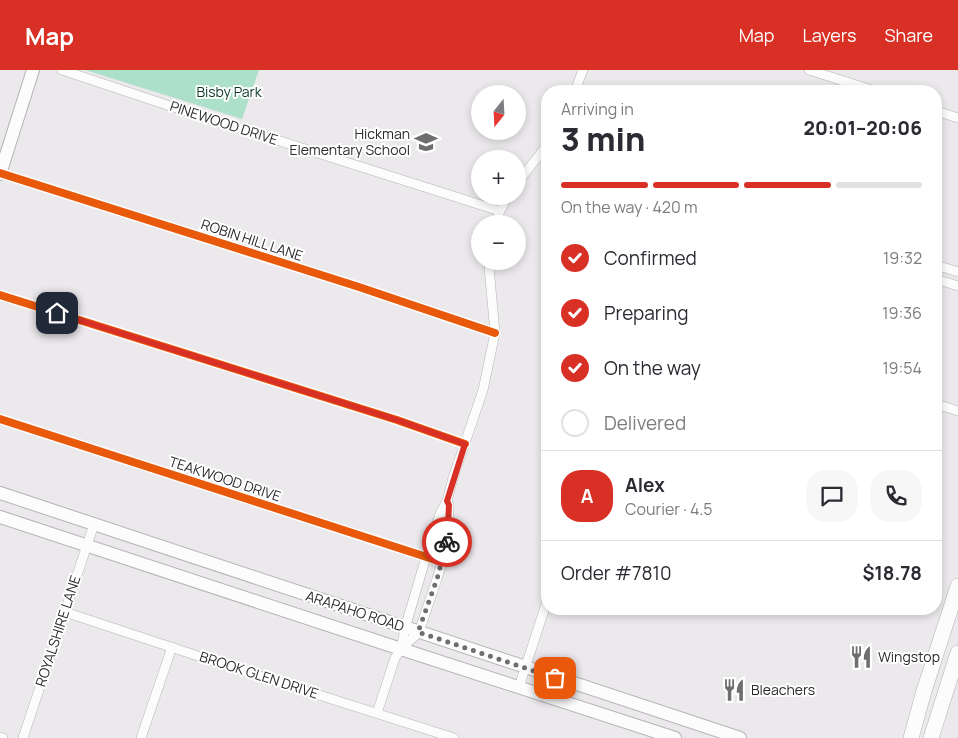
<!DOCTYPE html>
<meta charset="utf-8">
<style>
:root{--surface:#fff;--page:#f7f7f7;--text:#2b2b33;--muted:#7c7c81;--line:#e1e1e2;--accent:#d93025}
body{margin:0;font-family:Manrope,sans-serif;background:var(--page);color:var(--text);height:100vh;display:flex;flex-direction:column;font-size:19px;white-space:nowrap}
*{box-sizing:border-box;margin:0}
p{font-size:16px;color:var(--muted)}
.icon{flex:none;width:28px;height:28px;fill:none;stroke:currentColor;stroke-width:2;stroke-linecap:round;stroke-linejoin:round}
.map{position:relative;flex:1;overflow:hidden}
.sheet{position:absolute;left:541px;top:15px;width:401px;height:530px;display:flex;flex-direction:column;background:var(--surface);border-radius:20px;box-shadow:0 2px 8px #0003}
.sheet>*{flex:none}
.needle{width:32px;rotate:198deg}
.fabs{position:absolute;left:471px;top:15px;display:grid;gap:10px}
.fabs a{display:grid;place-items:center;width:55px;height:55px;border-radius:50%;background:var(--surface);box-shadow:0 2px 8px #0003;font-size:25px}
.pin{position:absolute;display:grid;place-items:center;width:42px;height:42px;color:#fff;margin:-21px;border-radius:10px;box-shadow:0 2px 8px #0006}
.courier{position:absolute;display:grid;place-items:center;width:50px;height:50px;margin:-25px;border:4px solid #d93025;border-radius:50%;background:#fff;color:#222;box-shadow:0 1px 6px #0007}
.head em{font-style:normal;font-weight:800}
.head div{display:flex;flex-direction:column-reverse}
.head{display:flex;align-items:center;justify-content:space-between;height:85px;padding:0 20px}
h1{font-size:32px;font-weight:800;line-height:38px}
.bar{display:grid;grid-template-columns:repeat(4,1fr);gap:8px 5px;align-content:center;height:60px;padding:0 20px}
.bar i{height:6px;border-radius:4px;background:var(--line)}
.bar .selected{background:var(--accent)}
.bar p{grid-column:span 4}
.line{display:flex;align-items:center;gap:12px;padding:0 20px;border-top:1px solid var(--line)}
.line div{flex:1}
.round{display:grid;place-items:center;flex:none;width:52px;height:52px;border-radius:20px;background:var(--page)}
ol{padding:0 20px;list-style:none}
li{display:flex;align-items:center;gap:15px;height:55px}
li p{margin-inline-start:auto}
li .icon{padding:5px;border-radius:50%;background:var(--accent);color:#fff;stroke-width:4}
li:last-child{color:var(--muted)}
li i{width:28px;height:28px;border:2px solid var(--line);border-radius:50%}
header{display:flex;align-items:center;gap:30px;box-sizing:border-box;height:70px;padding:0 25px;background:var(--accent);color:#fff}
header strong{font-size:24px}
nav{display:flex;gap:28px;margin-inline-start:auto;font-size:18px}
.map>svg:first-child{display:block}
</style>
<header>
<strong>Map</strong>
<nav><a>Map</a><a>Layers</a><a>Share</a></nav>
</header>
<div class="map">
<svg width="958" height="668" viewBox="0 0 958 668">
<rect width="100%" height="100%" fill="#ece9ec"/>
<polygon fill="#ade0ca" points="85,0 259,0 242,49"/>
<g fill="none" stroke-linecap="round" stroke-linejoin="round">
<defs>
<g id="street">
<polyline points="62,0 167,35 500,141"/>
<polyline points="809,0 875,21"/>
<polyline points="575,21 583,0"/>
<polyline points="936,41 958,48"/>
<polyline points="0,103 359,217 495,263"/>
<polyline points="518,112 548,74"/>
<polyline points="495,154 500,141 508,126"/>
<polyline points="936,195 958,202"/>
<polyline points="936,209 958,216"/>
<polyline points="0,225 397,350 465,374"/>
<polyline points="936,334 958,341"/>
<polyline points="0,349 442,492"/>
<polyline points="65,542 225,595 454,668"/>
<polyline points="401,579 405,558 426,487 440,444 447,431 453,408 483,320 495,263 489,197 490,191"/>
<polyline points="519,617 548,528"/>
<polyline points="377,643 395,588 401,579 419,562 437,509 448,471 449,435 447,431"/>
<polyline points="0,667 3,668"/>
<polyline points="23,668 94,454"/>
<polyline points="141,668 172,577"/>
</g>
<g id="secondary">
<polyline points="0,104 33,0"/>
<polyline points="0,423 740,668"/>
<polyline points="0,447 401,579 675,668"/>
</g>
<g id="primary">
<polyline points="911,668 924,621 958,516"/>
<polyline points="931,668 958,583"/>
</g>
</defs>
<use href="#street" stroke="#b5b3b5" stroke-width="10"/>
<use href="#secondary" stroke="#b5b3b5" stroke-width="14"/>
<use href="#primary" stroke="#b5b3b5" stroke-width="16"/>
<use href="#street" stroke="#fcfcfc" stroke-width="9"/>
<use href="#secondary" stroke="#fcfcfc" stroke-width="12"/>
<use href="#primary" stroke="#fcfcfc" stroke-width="15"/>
<defs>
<g id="cycleway">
<polyline points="0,103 359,217 495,263"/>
<polyline points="0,225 397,350 465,374"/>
<polyline points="0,349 442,492"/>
</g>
</defs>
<use href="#cycleway" stroke="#fff" stroke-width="11"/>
<use href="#cycleway" stroke="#e8590c" stroke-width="8"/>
</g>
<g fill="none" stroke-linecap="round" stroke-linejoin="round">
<polyline stroke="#6f6d6f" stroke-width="5" stroke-dasharray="0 9" points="447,472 437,509 418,562 555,608"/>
<polyline stroke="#d93025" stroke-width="6" points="57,243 397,350 465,374 447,431 449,435 447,472"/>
</g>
<defs>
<symbol id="school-bare" viewBox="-9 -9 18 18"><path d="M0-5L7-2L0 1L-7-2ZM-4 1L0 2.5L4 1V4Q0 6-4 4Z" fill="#6f6d6f" stroke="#fff" stroke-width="2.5" paint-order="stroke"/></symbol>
<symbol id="restaurant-bare" viewBox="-9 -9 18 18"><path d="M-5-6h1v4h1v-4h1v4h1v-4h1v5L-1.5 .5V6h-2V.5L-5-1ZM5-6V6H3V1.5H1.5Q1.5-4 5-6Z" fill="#6f6d6f" stroke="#fff" stroke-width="2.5" paint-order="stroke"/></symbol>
</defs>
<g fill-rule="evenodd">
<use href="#school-bare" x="410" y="56" width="32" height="32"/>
<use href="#restaurant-bare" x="845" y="571" width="32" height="32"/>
<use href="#restaurant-bare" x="718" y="604" width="32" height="32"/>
</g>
<g text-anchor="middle" stroke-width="4" stroke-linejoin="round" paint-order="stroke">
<g font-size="14" fill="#0a3a29" stroke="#fff">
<text x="229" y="27">Bisby Park</text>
</g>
<g font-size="14" fill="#2c2a2c" stroke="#fff">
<text transform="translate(224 53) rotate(18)" y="5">PINEWOOD DRIVE</text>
<text transform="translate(252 170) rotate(18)" y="5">ROBIN HILL LANE</text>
<text transform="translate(225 409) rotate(18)" y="5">TEAKWOOD DRIVE</text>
<text transform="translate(355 541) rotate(18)" y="5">ARAPAHO ROAD</text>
<text transform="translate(58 561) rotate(-72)" y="5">ROYALSHIRE LANE</text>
<text transform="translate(259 605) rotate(18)" y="5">BROOK GLEN DRIVE</text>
</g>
<g font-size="14" fill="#2c2a2c" stroke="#fff" text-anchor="start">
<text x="410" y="69" text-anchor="end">Hickman<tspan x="410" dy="16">Elementary School</tspan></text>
<text x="878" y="592">Wingstop</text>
<text x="751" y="625">Bleachers</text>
</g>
</g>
</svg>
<div class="fabs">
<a><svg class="needle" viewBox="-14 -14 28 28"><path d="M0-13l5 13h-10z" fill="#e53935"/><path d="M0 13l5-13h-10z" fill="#7c7c81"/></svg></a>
<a>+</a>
<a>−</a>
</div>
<div class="pin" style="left:555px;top:608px;background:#ea580c"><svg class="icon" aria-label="bag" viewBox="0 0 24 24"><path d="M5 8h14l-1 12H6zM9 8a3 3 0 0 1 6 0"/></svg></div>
<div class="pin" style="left:57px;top:243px;background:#1f2937"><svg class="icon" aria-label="home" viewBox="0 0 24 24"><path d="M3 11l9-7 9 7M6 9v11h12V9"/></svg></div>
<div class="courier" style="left:447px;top:472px"><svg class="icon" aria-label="bike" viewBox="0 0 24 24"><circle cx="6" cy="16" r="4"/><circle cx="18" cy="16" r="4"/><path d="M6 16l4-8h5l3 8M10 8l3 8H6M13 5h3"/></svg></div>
<section class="sheet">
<div class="head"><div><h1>3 min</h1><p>Arriving in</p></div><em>20:01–20:06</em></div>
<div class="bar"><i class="selected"></i><i class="selected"></i><i class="selected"></i><i></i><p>On the way · 420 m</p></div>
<ol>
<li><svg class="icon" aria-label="check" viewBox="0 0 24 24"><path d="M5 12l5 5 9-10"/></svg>Confirmed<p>19:32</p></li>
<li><svg class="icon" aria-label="check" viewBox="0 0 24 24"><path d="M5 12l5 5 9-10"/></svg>Preparing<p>19:36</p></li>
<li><svg class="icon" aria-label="check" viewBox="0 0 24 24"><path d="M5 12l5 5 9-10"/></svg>On the way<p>19:54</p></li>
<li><i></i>Delivered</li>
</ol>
<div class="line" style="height:90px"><b class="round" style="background:var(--accent);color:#fff">A</b><div><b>Alex</b><p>Courier · 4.5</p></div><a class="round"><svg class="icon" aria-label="chat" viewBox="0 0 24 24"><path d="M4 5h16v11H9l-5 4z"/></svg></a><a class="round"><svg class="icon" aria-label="phone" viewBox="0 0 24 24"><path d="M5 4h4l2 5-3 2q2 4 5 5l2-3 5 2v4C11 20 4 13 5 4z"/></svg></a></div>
<div class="line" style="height:65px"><div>Order #7810</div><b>$18.78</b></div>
</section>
</div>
